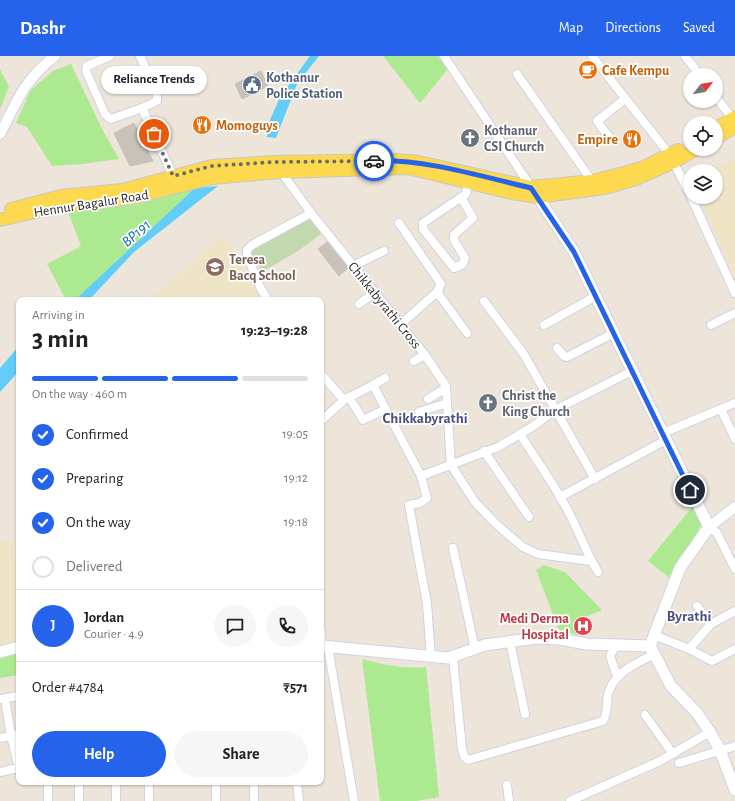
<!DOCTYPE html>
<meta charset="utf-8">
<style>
:root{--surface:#fff;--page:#f6f6f6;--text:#222;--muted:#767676;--line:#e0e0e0;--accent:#2563eb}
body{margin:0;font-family:"Alegreya Sans",sans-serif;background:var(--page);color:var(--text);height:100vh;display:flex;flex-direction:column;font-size:15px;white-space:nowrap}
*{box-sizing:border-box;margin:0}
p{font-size:13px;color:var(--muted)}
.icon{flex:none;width:22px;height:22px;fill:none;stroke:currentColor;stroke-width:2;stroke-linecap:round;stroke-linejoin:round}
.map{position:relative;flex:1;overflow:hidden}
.panel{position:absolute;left:16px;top:241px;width:308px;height:488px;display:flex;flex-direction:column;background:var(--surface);border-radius:8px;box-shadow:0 1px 3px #0004}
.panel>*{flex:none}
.needle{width:26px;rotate:59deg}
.fabs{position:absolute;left:683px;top:12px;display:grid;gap:8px}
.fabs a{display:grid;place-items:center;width:40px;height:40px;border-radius:50%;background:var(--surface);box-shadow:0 1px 3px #0004;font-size:20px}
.pin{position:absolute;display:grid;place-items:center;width:34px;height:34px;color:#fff;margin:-17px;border:2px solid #fff;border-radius:50%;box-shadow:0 1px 4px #0007}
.courier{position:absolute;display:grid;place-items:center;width:40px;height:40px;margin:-20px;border:3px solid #2563eb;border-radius:50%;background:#fff;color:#222;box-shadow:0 1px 5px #0007}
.bubble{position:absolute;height:28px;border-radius:14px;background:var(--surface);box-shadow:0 1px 3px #0004;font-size:13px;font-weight:600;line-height:28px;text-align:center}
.headline em{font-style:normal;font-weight:600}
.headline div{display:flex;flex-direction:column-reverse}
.headline{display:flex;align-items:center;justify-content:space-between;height:68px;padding:0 16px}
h1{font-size:26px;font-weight:600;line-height:30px}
.bar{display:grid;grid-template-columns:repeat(4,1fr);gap:6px 4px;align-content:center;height:48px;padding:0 16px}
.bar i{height:5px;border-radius:3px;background:var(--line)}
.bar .current{background:var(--accent)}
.bar p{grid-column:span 4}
.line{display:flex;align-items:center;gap:10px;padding:0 16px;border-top:1px solid var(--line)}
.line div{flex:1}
.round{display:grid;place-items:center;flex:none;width:42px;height:42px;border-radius:21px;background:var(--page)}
ol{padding:0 16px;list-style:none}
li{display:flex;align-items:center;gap:12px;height:44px}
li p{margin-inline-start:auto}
li .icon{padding:4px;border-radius:50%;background:var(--accent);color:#fff;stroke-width:4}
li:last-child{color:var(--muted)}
li i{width:22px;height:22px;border:2px solid var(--line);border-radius:50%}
.action{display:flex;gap:8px;margin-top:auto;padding:8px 16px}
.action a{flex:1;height:46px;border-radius:24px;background:var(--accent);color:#fff;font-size:16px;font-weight:600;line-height:46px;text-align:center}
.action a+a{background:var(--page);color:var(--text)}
header{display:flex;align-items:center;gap:24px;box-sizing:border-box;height:56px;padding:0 20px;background:var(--accent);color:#fff}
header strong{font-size:19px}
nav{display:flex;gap:22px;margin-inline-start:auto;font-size:14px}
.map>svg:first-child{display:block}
</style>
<header>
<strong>Dashr</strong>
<nav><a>Map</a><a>Directions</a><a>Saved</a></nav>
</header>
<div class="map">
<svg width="735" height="745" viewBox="0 0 735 745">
<rect width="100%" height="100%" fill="#ede5da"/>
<g fill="#f0e4c7">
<polygon points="735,103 735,220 699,141 716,141 716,115 708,115"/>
<polygon points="225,178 262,244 149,244"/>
<polygon points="12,484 19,514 19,586 0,591 0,485"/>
</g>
<g fill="#ade991">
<polygon points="383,0 438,0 448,13 420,47"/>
<polygon points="71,8 102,73 119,103 82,108 52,110 27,71 16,67 30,35 53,15"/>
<polygon points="0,13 9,31 0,53"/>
<polygon points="195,132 87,234 75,244 66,244 47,208 81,190 68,156 135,149"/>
<polygon points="693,450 702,467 671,523 648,505"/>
<polygon points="544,509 565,516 602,554 573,566 578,579 559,574 536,514"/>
<polygon points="19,597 19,619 0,622 0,602"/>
<path d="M362,603c22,6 42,10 64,8l13,130 -23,4h-36z"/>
</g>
<polygon fill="#c2d9af" points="311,162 321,178 298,195 262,216 252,198 252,194"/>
<g fill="#62cdf9">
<polygon points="310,0 319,0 297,28 276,82 267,81 267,71 280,41"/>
<polygon points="218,130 134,196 89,244 75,244 195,132"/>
<polygon points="19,290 19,315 0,336 0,312"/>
</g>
<g fill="#c8c2b9" stroke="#c8c1b3">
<polygon points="261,15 268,30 242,43 235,28"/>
<polygon points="134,67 153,105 130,110 114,77"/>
<polygon points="327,186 348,212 339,220 318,193"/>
</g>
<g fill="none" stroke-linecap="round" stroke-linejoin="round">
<defs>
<g id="minor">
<polyline points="110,0 87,10 86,15 105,58 108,61 111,63 142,52 157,45 157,39 140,0"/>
<polyline points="444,0 531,131"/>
<polyline points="592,0 670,99 690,139"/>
<polyline points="685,0 700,19"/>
<polyline points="517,18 592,125"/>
<polyline points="716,41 732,62"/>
<polyline points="142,52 173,120"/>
<polyline points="609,81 597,65 625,43"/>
<polyline points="279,113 311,157 425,299 446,330 451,409 475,446 496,468 523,491 538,498 591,505"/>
<polyline points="461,141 473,162 454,179 454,184 465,202 463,208 454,212 423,173 423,167 466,138 469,122"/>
<polyline points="691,141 735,237"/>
<polyline points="399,167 441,228 437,236 400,269"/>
<polyline points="353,210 384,195"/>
<polyline points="437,236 467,277"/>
<polyline points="268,244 261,233 247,200 247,194 252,189 311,157"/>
<polyline points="484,245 523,297 595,423"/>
<polyline points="359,248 374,237"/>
<polyline points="544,269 596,240"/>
<polyline points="711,269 735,257"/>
<polyline points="557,292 564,300 567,301 614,277"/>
<polyline points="414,305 425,299"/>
<polyline points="321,318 344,344 321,365"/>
<polyline points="373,329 385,322"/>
<polyline points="349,341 363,364 386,353"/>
<polyline points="428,343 446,332"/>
<polyline points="344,344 373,329 421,420 427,442 420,447 409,449 427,548 431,601"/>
<polyline points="721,353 735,383"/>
<polyline points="419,356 447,347"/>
<polyline points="663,377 735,347"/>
<path d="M520,378c16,26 34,50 48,77 11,20 18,42 30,61"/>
<polyline points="484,395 529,461"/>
<polyline points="421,420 498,391 532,371 555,354 632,315"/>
<polyline points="560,441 666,384"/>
<polyline points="709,471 717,477 735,513"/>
<polyline points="453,492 475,593"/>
<polyline points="697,550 711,568"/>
<polyline points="321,574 322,590"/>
<polyline points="654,579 689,593 712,605 735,593"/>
<polyline points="510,585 525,658"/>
<polyline points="616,589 610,600 617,620"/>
<polyline points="328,591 354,745"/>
<polyline points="689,593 711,568 735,555"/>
<path d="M453,601l9,92 2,7 4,4 135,-39c6,-10 3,-18 5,-27 6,-22 28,-30 46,-40"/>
<polyline points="1,643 19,640"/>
<polyline points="5,643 11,680 19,712"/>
<polyline points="645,659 673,698"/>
<polyline points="0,682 19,678"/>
<polyline points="679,707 735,690"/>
<polyline points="0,716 18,712"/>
<polyline points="48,726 48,745"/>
<polyline points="116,726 116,745"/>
<polyline points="149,726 149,745"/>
<polyline points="216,726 216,745"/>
<polyline points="254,726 254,745"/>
<polyline points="297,726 299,745"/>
<polyline points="507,729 509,745"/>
<polyline points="79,745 79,726"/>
<polyline points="570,745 660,705 710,676"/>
</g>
<g id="tertiary">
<path d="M0,78c17,-33 24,-54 55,-78"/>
<polyline points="709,471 735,451"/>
</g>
<g id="secondary">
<polyline points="533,134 574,196 709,471 680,512 650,590 671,630 697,657 710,676 720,694 735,734"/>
<polyline points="321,590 448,602 485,589 536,582 559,583 587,588 650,590"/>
<polyline points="0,596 19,591"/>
</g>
<g id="primary">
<polyline points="716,72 735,61"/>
<polyline points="716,82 735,71"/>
<polyline points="11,153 61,140 122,134 212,110 274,106 396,104 419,106 531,131 592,125 624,117 644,111 678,94"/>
<polyline points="0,164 62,150 133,142 212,122 281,116 408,112 512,137 537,141 605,132 636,123 674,106 697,93"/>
</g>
</defs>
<use href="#minor" stroke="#cfd2e4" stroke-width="10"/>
<use href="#tertiary" stroke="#cfd2e4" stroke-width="12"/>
<use href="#secondary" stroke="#cfd2e4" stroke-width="13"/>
<use href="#primary" stroke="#c7c7c7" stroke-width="14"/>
<use href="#minor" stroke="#fff" stroke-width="8"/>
<use href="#tertiary" stroke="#fff" stroke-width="10"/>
<use href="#secondary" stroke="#fff" stroke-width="11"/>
<use href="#primary" stroke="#fdd94f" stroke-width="12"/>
</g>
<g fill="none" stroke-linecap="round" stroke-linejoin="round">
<polyline stroke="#6e6b67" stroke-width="4" stroke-dasharray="0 7.2" points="154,78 173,120 212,110 274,106 374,105"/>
<path stroke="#2563eb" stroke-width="5" d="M374,105c53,-2 105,15 157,27l43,64 116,238"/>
</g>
<defs>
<symbol id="cafe-disc" viewBox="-11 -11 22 22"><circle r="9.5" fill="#e8710a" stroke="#fff"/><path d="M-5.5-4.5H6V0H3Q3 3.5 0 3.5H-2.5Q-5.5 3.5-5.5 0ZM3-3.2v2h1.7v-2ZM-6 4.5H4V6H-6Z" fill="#fff"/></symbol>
<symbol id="civic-disc" viewBox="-11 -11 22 22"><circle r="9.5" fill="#5c6f8a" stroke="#fff"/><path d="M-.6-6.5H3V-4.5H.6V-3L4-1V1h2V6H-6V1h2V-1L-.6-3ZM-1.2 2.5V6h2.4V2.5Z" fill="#fff"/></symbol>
<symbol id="restaurant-disc" viewBox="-11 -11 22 22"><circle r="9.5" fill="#e8710a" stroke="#fff"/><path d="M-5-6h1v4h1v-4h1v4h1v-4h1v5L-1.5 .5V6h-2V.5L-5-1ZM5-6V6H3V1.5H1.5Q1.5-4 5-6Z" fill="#fff"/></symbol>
<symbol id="church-disc" viewBox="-11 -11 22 22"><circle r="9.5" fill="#6b7280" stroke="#fff"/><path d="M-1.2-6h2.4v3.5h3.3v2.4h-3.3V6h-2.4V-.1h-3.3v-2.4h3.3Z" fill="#fff"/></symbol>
<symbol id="school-disc" viewBox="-11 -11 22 22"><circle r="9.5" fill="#8d6e63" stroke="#fff"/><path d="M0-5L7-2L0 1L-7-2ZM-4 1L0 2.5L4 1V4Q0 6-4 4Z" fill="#fff"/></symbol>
<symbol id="hospital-disc" viewBox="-11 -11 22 22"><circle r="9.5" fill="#e0444e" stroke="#fff"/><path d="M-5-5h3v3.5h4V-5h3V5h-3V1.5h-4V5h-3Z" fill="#fff"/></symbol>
</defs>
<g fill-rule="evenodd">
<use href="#cafe-disc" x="577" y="3" width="22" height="22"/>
<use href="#civic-disc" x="241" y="18" width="22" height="22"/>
<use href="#restaurant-disc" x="191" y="58" width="22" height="22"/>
<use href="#church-disc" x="459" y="71" width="22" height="22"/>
<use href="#restaurant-disc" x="621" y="72" width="22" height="22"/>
<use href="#school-disc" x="204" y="200" width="22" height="22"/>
<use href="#church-disc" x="477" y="336" width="22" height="22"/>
<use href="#hospital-disc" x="572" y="559" width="22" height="22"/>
</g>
<g text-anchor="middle" stroke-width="3.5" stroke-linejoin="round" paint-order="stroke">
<g font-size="14" font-weight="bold" fill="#c56008" stroke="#fff" text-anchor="start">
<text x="602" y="19">Cafe Kempu</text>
<text x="216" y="74">Momoguys</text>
<text x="618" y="88" text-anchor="end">Empire</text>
</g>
<g font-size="14" font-weight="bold" fill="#4e5e75" stroke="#fff" text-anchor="start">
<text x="266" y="26">Kothanur<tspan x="266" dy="16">Police Station</tspan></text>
</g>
<g font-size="14" font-weight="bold" fill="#5b616d" stroke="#fff" text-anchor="start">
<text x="484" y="79">Kothanur<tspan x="484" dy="16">CSI Church</tspan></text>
<text x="502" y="344">Christ the<tspan x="502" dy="16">King Church</tspan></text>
</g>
<g font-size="14" fill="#292929" stroke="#fff">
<text transform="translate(91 147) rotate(-9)" y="5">Hennur Bagalur Road</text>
<text transform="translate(385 249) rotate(51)" y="5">Chikkabyrathi Cross</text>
</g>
<g font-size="14" font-weight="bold" fill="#785e54" stroke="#fff" text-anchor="start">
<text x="229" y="208">Teresa<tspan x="229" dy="16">Bacq School</tspan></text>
</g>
<g font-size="14" font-weight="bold" fill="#be3a42" stroke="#fff" text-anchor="end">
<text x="569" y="567">Medi Derma<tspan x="569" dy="16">Hospital</tspan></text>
</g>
<g font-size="15" font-style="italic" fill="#0169a5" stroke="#fff">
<text transform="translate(136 177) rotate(-41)" y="5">BP191</text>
</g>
<g font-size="15" font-weight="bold" fill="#464e7e" stroke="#fff">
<text x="425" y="367">Chikkabyrathi</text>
<text x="689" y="565">Byrathi</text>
</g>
</g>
</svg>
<div class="fabs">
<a><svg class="needle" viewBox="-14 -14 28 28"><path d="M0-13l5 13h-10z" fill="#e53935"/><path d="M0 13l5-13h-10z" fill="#767676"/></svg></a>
<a><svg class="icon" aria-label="locate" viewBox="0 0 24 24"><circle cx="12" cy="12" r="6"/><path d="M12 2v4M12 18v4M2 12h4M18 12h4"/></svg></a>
<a><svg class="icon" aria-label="layers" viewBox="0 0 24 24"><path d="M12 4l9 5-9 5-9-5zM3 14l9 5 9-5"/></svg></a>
</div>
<div class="pin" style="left:154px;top:78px;background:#ea580c"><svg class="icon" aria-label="bag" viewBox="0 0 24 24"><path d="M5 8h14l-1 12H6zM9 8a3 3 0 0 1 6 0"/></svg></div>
<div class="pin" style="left:690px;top:434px;background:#1f2937"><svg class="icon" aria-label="home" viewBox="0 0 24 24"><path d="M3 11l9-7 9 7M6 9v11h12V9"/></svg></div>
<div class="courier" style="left:374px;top:105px"><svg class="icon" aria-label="car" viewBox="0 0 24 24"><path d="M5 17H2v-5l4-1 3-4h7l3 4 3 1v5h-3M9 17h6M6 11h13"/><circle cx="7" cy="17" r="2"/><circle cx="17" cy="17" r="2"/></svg></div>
<div class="bubble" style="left:101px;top:10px;width:106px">Reliance Trends</div>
<section class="panel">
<div class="headline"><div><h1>3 min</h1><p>Arriving in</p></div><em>19:23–19:28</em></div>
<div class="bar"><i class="current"></i><i class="current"></i><i class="current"></i><i></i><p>On the way · 460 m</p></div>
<ol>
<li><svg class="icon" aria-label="check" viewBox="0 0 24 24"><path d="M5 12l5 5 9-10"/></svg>Confirmed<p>19:05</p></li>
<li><svg class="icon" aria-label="check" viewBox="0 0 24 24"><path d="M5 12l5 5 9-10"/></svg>Preparing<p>19:12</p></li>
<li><svg class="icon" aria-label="check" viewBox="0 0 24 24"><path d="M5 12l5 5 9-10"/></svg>On the way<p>19:18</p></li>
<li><i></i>Delivered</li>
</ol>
<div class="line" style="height:72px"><b class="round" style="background:var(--accent);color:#fff">J</b><div><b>Jordan</b><p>Courier · 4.9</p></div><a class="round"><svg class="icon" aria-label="chat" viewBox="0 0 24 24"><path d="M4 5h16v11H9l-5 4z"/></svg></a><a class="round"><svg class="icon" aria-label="phone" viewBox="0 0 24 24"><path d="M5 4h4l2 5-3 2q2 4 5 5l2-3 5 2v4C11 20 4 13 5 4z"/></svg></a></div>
<div class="line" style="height:52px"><div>Order #4784</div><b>₹571</b></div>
<div class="action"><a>Help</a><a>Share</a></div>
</section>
</div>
